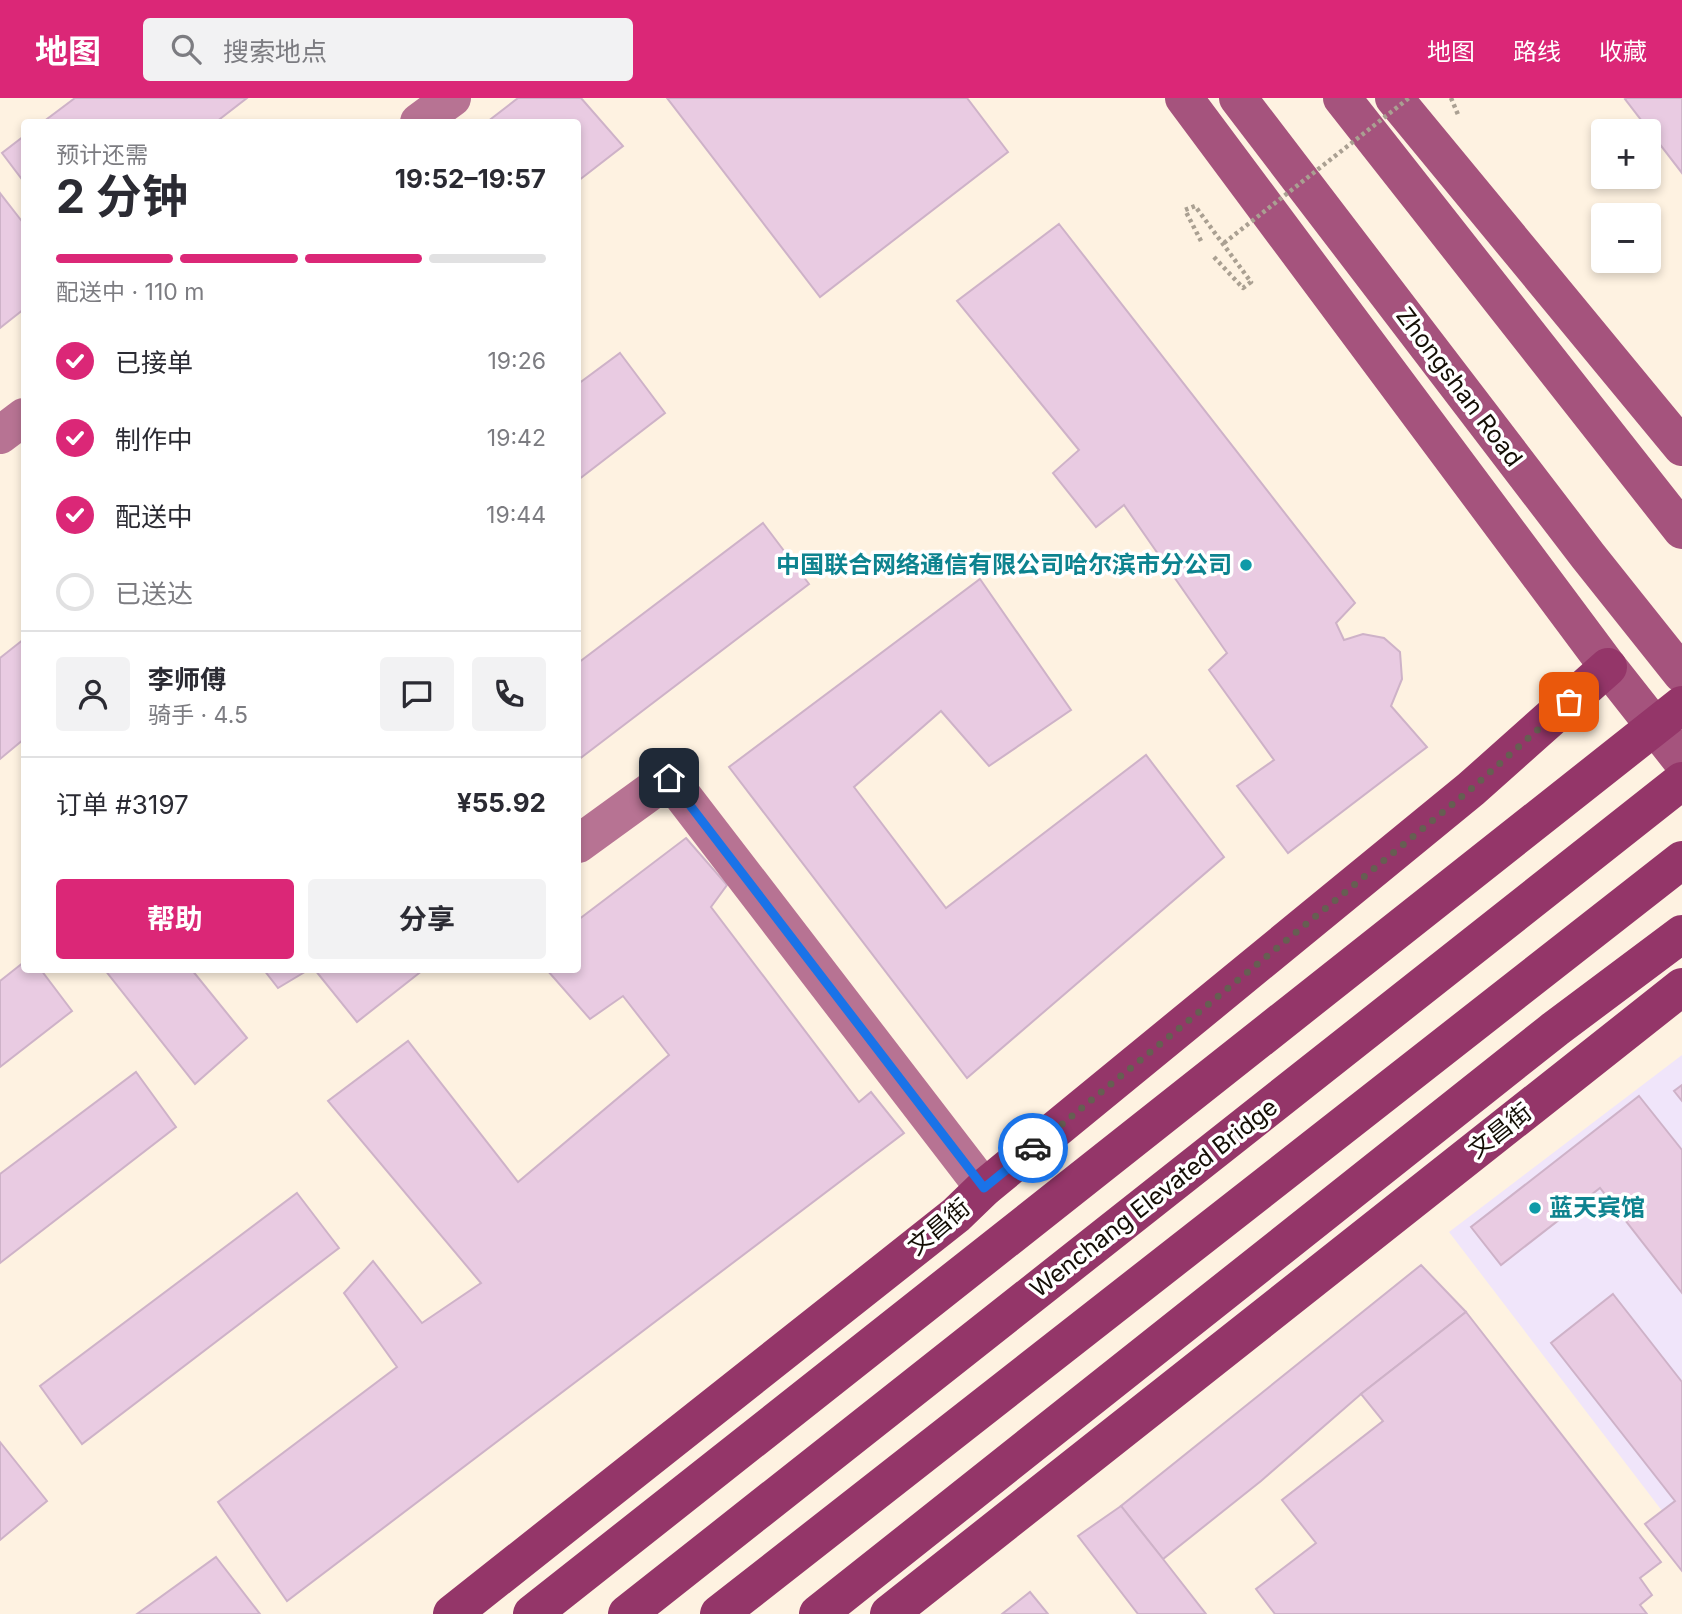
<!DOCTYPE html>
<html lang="zh">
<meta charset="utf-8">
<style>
:root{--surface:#fff;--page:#f2f2f3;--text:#2b2b33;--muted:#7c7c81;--line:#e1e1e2;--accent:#db2777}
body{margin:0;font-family:Inter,"Noto Sans SC",sans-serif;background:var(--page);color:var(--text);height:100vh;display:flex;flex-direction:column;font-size:26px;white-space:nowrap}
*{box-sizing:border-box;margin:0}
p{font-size:23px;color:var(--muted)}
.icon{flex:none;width:38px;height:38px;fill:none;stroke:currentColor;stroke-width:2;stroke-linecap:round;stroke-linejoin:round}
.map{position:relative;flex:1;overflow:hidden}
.panel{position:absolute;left:21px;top:21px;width:560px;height:854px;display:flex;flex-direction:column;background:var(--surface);border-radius:7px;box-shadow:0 4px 10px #0003}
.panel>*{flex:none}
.controls{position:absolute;left:1591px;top:21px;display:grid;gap:14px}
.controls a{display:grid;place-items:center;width:70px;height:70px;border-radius:7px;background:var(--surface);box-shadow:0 4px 10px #0003;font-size:35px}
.pin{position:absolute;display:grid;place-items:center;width:60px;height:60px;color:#fff;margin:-30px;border-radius:14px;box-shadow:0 4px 10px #0006}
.courier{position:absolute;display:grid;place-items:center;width:70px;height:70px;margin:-35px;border:5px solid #1a73e8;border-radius:50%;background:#fff;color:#222;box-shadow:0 2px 9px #0007}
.summary em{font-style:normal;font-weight:700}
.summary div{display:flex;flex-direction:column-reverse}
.summary{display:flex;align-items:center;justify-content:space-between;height:119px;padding:0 35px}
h1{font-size:46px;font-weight:700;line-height:52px}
.bar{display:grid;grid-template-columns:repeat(4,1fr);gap:10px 7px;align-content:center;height:84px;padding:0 35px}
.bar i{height:9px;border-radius:5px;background:var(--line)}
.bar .on{background:var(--accent)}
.bar p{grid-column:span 4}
.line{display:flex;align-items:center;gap:18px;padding:0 35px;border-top:2px solid var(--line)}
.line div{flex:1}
.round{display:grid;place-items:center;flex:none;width:74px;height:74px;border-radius:7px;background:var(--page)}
ol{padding:0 35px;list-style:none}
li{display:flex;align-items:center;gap:21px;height:77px}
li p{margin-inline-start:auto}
li .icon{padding:7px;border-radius:50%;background:var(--accent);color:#fff;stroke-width:4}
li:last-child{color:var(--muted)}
li i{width:38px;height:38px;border:4px solid var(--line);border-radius:50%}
.action{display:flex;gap:14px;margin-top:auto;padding:14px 35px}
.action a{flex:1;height:80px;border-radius:7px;background:var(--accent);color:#fff;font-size:28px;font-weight:700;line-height:80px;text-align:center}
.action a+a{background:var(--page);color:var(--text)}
header{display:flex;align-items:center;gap:42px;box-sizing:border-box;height:98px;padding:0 35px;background:var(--accent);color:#fff}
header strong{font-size:33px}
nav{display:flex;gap:38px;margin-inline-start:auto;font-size:24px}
.search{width:490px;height:63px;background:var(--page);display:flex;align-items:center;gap:18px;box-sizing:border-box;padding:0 24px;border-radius:7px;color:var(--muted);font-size:26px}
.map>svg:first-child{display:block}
</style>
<header>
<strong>地图</strong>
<div class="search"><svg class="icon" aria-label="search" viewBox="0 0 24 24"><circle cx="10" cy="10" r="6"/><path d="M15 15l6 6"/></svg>搜索地点</div>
<nav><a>地图</a><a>路线</a><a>收藏</a></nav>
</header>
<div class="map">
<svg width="1682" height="1516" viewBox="0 0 1682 1516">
<rect width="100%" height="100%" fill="#fef2e1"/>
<polygon fill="#f0e5fa" points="1682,957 1682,1439 1449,1134"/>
<g fill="#e9cbe2" stroke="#ceb2c8" stroke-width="2">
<polygon points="75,0 247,0 216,24 43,24"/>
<polygon points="518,0 581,0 623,48 578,83 578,24 487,24"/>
<polygon points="667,0 967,0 1008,54 820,199"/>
<polygon points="1627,0 1682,0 1682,75 1625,1"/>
<polygon points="24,38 24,84 2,55"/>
<polygon points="0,95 24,126 24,211 0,230"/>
<polygon points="1059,126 1355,505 1336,525 1344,542 1363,536 1384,540 1400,554 1402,581 1391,608 1427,649 1288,755 1237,688 1274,662 1209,572 1227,555 1124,407 1096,429 1053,375 1079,352 957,203"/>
<polygon points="620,255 665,315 578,382 578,286"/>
<polygon points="763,425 809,486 578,662 578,565"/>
<polygon points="980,481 1071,612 989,668 941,613 854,689 946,810 1146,657 1224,759 967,980 729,669"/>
<polygon points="24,541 24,641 0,661 0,560"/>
<polygon points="686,740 727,787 711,809 859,1004 871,994 904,1035 287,1503 218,1404 397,1269 344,1195 373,1163 422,1225 481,1185 328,1003 408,943 518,1084 669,957 623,898 590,921 547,872 578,872 578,822"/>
<polygon points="24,864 24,872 41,872 72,913 0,969 0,883"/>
<polygon points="105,872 192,872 247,940 195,986"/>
<polygon points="264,872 308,872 278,890"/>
<polygon points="315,872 423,872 357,924"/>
<polygon points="136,974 176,1029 0,1165 0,1076"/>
<polygon points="1682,987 1682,1003 1674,993"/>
<polygon points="1639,998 1682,1052 1682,1195 1600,1090 1501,1167 1471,1129"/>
<polygon points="297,1095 339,1150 82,1346 40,1288"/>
<polygon points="1421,1167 1466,1214 1361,1296 1261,1383 1163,1461 1121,1408"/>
<polygon points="1613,1196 1682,1284 1682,1473 1645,1426 1675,1403 1551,1245"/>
<polygon points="1466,1214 1661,1464 1640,1480 1652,1497 1640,1507 1647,1516 1275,1516 1256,1491 1316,1445 1282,1402 1383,1323 1361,1296"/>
<polygon points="0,1344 47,1403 0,1442"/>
<polygon points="1121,1408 1163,1461 1206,1516 1138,1516 1078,1438"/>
<polygon points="216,1459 260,1516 137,1516"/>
<polygon points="1030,1494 1048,1516 1002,1516"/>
</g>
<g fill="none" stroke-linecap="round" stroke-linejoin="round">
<g stroke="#aaa092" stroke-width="4.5" stroke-dasharray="3.5 3.5" stroke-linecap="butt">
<polyline points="1451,0 1459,19"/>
<polyline points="1201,143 1185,112 1195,108 1251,184 1243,190 1213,158"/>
</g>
<g stroke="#b77393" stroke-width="38">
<polyline points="419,24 452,0"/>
<polyline points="0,337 24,319"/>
<polyline points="578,746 669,680 984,1090"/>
</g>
<g stroke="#a5537d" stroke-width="38">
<polyline points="1184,0 1608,569 1682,663"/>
<polyline points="1238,0 1588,458 1682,576"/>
<polyline points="1342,0 1682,432"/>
<polyline points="1394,0 1682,349"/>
</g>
<g stroke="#943669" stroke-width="38">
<polyline points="452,1516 956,1117 984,1090 1471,691 1608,569"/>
<polyline points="627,1516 1682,683"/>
<polyline points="719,1516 1682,762"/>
<polyline points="818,1516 1555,931 1682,836"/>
<polyline points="889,1516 1682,889"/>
</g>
<polyline stroke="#aaa092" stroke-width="4.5" stroke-dasharray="3.5 3.5" stroke-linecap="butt" points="1224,145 1409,0"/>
<polyline stroke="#943669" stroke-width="38" points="532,1516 1682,607"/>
</g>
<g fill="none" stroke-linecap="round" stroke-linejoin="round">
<polyline stroke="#665e52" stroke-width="7" stroke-dasharray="0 12.6" points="1033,1050 1471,691 1569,604"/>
<polyline stroke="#1a73e8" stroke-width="9" points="669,680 984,1090 1033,1050"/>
</g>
<g fill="#0f9aa8" stroke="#fff" stroke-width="2.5">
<circle cx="1246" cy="467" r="7"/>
<circle cx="1535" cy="1110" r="7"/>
</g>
<g text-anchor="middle" stroke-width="7" stroke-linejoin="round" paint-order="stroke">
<g font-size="24" fill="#140e05" stroke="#fff">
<text transform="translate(1459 289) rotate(53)" y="8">Zhongshan Road</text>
<text transform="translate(1500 1033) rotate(-38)" y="8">文昌街</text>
<text transform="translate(1154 1100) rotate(-38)" y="8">Wenchang Elevated Bridge</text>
<text transform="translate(939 1129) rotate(-40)" y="8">文昌街</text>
</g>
<g font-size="24" font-weight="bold" fill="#0d838f" stroke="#fff" text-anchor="end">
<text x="1232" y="475">中国联合网络通信有限公司哈尔滨市分公司</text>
<text x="1549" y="1118" text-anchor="start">蓝天宾馆</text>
</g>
</g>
</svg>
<div class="controls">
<a>+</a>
<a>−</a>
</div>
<div class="pin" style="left:1569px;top:604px;background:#ea580c"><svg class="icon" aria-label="bag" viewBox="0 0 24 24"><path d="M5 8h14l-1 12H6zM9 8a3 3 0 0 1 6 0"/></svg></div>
<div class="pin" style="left:669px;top:680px;background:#1f2937"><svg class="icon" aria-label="home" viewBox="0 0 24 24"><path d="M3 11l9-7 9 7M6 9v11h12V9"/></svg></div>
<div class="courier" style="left:1033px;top:1050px"><svg class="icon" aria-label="car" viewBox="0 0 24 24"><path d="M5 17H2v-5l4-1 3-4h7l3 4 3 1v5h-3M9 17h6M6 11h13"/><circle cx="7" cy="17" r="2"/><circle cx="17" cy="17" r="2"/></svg></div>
<section class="panel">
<div class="summary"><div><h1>2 分钟</h1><p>预计还需</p></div><em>19:52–19:57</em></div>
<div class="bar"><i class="on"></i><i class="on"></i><i class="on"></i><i></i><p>配送中 · 110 m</p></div>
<ol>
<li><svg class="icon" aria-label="check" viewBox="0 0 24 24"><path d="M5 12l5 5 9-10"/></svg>已接单<p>19:26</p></li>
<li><svg class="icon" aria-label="check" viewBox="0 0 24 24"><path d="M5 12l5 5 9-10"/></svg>制作中<p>19:42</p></li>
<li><svg class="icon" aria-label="check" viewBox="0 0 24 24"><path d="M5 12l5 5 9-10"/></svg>配送中<p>19:44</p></li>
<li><i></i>已送达</li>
</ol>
<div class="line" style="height:126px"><a class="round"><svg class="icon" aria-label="person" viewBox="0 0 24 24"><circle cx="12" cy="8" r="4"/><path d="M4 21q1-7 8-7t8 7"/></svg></a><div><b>李师傅</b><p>骑手 · 4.5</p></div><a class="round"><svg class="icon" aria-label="chat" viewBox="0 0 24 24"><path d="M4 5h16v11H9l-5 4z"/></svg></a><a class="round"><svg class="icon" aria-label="phone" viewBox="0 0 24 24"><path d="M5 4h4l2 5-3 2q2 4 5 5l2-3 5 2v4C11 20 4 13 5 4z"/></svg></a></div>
<div class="line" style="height:91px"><div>订单 #3197</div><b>¥55.92</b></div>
<div class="action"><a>帮助</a><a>分享</a></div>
</section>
</div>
